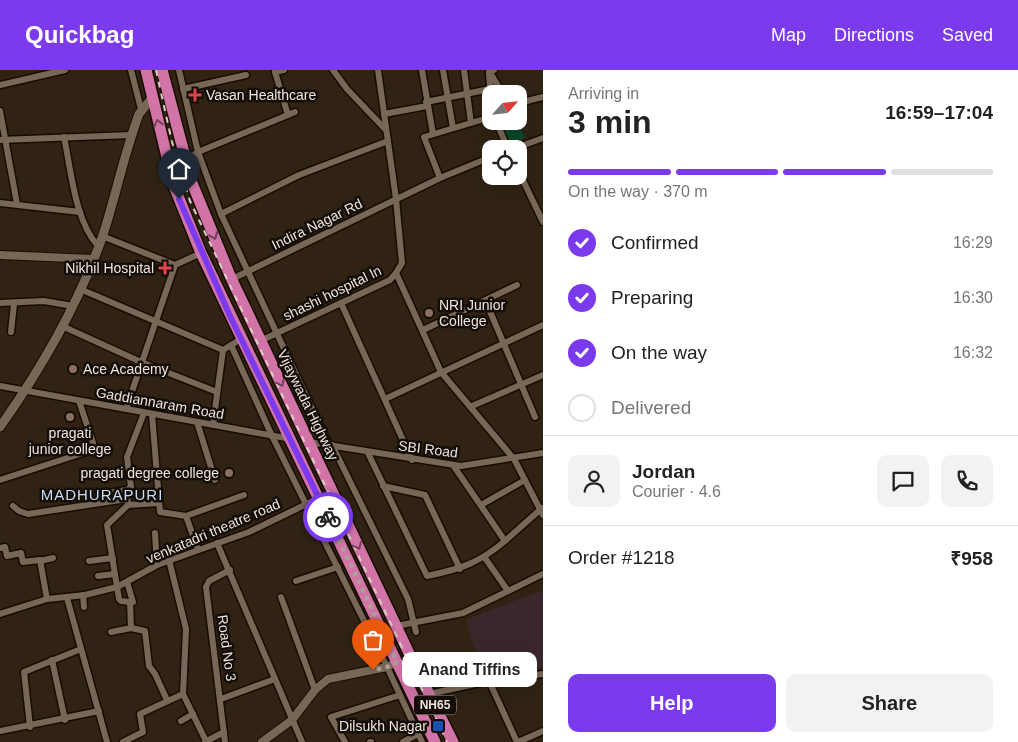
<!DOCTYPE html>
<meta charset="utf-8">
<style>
:root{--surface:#fff;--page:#f2f2f2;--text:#222;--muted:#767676;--line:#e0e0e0;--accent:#7c3aed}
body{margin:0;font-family:Arial,sans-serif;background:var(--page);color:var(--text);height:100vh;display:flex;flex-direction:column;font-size:19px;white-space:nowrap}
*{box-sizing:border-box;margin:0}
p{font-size:16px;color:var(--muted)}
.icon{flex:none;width:28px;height:28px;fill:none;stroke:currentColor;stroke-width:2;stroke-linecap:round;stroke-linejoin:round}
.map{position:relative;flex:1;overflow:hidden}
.side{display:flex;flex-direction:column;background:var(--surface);width:475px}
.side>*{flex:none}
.needle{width:32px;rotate:63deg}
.controls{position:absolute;left:482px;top:15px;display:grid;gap:10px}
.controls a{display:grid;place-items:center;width:45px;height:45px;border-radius:10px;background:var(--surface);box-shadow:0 5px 20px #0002;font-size:25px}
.pin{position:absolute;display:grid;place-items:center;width:42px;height:42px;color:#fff;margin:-51px -21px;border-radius:50% 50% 50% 0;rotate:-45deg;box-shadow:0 0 5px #0007}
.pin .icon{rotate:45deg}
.courier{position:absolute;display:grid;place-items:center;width:50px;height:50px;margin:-25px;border:4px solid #7c3aed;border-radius:50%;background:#fff;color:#222;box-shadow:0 1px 6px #0007}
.bubble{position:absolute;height:35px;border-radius:10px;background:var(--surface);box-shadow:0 5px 20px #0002;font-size:16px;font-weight:600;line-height:35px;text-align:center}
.headline em{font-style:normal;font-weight:600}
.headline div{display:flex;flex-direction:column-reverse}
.headline{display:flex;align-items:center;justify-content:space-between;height:85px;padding:0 25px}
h1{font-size:32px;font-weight:600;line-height:38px}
.bar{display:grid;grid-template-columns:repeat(4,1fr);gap:8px 5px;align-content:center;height:60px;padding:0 25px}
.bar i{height:6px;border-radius:4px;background:var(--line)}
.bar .selected{background:var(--accent)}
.bar p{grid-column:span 4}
.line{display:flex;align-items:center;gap:12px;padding:0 25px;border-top:1px solid var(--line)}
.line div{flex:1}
.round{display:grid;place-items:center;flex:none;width:52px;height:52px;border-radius:10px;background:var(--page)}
ol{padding:0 25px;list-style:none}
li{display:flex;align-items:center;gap:15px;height:55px}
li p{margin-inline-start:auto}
li .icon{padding:5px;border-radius:50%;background:var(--accent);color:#fff;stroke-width:4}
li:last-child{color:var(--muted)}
li i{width:28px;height:28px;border:2px solid var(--line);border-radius:50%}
.cta{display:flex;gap:10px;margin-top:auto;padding:10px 25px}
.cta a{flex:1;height:58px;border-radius:10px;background:var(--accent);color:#fff;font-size:20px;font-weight:600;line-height:58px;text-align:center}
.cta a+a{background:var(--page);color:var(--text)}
header{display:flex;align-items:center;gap:30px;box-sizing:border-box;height:70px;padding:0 25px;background:var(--accent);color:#fff}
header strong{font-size:24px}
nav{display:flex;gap:28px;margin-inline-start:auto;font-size:18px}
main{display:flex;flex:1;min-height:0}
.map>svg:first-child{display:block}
</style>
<header>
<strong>Quickbag</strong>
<nav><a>Map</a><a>Directions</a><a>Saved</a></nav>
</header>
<main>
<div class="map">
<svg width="543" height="672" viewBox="0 0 543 672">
<rect width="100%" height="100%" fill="#302314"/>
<polygon fill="#3a272c" points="543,520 543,598 481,602 466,550"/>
<polygon fill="#0d482a" points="499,51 517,51 525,68 509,75"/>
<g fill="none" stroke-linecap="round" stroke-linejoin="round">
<defs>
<g id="minor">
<polyline points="131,0 141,39"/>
<polyline points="179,0 198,82 221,144 329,375"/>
<polyline points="284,0 275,2 288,45"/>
<polyline points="333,0 347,19 385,59"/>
<polyline points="378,0 396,129 402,193 396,203 441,302 514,389 543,445"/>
<polyline points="422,0 433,64"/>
<polyline points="443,0 453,58"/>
<polyline points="464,0 471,53"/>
<polyline points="494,0 489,1 503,24"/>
<polyline points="489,4 491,27"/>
<polyline points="0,15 65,0"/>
<polyline points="183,19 246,5"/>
<polyline points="426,32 490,19"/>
<polyline points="519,33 543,27"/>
<polyline points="0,41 17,134"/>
<polyline points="384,44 427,36"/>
<polyline points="496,51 508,79"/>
<path d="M64,67c7,33 11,84 34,109"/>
<polyline points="0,70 131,65"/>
<polyline points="513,79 543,68"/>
<polyline points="186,90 198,82 295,42"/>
<polyline points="519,102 543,152"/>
<polyline points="440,108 424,67 491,47"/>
<polyline points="0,133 80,142"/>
<polyline points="221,144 299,105 388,71"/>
<polyline points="102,166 175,195 201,183"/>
<polyline points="232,209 440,108 491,87"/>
<polyline points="80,219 223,280 241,269"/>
<polyline points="486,232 535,347"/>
<polyline points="0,233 44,231 73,236"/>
<polyline points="341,233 412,390"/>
<polyline points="62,256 141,292 217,322"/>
<polyline points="423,260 517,215"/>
<polyline points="11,262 14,234"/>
<polyline points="260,271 390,210 396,203"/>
<polyline points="231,275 272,366 387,597 422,672"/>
<polyline points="0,316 291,369"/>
<polyline points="385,329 543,255"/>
<polyline points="472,336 543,305"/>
<polyline points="126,339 175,195"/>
<polyline points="152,344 160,442 186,446 244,425"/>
<polyline points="197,352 215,410"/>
<polyline points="213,355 223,280"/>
<polyline points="309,372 461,396 543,383"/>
<polyline points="332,375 408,529 416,562"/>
<path d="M368,383l59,123c34,-7 52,-13 78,-35"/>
<polyline points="453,395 505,471 542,438"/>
<polyline points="0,410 92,380 93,373 79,331"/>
<polyline points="383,416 425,425 460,499"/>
<polyline points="101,424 127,420"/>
<polyline points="128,435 158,433"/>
<polyline points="481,435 525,410"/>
<polyline points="13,436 19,441 28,444 127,429"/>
<polyline points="186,446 198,480"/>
<polyline points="155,463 157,495"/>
<polyline points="217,473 302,672"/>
<polyline points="0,478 5,477 7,486 21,483 23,492 40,490 47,529"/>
<polyline points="485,488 508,521"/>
<polyline points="169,490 186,559 183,624 206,671"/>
<polyline points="40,491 53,488"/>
<polyline points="89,491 113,488"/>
<polyline points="98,506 115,504"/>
<polyline points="296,511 338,497"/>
<polyline points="127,512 133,532"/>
<polyline points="83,525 84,537"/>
<polyline points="281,527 315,620"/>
<polyline points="67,528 107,672"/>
<polyline points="0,544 47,529 85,525 117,517 157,495 249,462 319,428"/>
<polyline points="396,556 463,543 543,504"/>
<polyline points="131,558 145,561 149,596 155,604 167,630"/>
<polyline points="111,562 131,558 130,532 121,531 119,529 107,455 128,435 127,420 131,417 127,387 144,343"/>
<polyline points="52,590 65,650"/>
<polyline points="489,611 517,672"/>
<polyline points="429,624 489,611 543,604"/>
<polyline points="221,629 275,609"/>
<polyline points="181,651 193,644"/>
<polyline points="30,657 24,602 81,579"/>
<polyline points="0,661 99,641"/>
<polyline points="123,672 143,662 140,644 183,624"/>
<polyline points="205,672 224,662"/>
<polyline points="225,672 206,517 209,511 230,500"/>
<polyline points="345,672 331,647 400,625"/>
<polyline points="370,672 371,672"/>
<polyline points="403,672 418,664"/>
<polyline points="518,672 543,661"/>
</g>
<g id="tertiary">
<polyline points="0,185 93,189"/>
<polyline points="262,672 292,650 315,620 328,609 387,597 397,592"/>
</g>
<path id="secondary" d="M0,357c41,-58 79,-124 103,-192 13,-40 21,-81 36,-121l13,-16"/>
<g id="trunk">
<polyline points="146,0 174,116 201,183 435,672"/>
<polyline points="162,0 192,113 231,208 416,598 453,672"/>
</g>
</defs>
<use href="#minor" stroke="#180c01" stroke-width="9"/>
<use href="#tertiary" stroke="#180c01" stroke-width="10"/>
<use href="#secondary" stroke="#180c01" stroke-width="11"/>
<use href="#trunk" stroke="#180c01" stroke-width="14"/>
<use href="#minor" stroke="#776756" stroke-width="6"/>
<use href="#tertiary" stroke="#776756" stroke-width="8"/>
<use href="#secondary" stroke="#776756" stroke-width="9"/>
<use href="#trunk" stroke="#d274a8" stroke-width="11"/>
<polyline stroke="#dacfc5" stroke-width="2" stroke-dasharray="6 6" stroke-linecap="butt" points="156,0 172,72 190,131 447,672"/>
</g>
<defs><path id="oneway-chevron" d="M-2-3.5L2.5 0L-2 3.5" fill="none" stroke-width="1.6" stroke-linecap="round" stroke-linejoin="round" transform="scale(1.25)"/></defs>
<g stroke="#724058">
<use href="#oneway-chevron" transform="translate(158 53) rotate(-104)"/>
<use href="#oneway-chevron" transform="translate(214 166) rotate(67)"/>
<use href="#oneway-chevron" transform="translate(281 313) rotate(64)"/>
<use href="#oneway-chevron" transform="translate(358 476) rotate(65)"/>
</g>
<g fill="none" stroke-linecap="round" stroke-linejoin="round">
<polyline stroke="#aca196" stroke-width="5" stroke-dasharray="0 9" points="328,447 397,592 387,597 373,600"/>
<polyline stroke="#7c3aed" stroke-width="6" points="179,129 230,246 328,447"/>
</g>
<g fill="#e0444e" stroke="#130d07" stroke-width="2">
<path d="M192.5 17.5h5v5h5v5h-5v5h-5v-5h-5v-5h5z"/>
<path d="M162.5 190.5h5v5h5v5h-5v5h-5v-5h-5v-5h5z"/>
</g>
<g fill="#8d6e63" stroke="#130d07" stroke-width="2">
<circle cx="429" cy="243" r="5"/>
<circle cx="73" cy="299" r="5"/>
<circle cx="70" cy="347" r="5"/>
<circle cx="229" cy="403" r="5"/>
</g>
<rect fill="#1a4fb4" stroke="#130d07" stroke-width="2" x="432" y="650" width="12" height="12" rx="2.5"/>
<g text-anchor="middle" stroke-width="5" stroke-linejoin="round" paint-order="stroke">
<rect fill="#130d07" stroke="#ada49c" stroke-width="1" x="414" y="625.5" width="42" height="19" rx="4"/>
<g font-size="12" font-weight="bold" fill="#efe5dc">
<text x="435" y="639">NH65</text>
</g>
<g font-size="14" fill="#efe5dc" stroke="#130d07" text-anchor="start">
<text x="206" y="30">Vasan Healthcare</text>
<text x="154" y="203" text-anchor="end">Nikhil Hospital</text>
<text x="439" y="240">NRI Junior<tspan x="439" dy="16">College</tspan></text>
<text x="83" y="304">Ace Academy</text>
<text x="70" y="368" text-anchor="middle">pragati<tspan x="70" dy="16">junior college</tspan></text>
<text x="219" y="408" text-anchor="end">pragati degree college</text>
<text x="427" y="661" text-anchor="end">Dilsukh Nagar</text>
</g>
<g font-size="14" fill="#efe5dc" stroke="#130d07">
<text transform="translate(317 154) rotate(-26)" y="5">Indira Nagar Rd</text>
<text transform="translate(332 223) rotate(-26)" y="5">shashi hospital ln</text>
<text transform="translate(160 333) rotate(10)" y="5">Gaddiannaram Road</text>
<text transform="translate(308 335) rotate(64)" y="5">Vijaywada Highway</text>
<text transform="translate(428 379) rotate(7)" y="5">SBI Road</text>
<text transform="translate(213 461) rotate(-23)" y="5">venkatadri theatre road</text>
<text transform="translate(227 578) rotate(82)" y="5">Road No 3</text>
</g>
<g font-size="15" letter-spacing="1" fill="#c8ddf5" stroke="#130d07">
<text x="102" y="430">MADHURAPURI</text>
</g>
</g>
</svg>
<div class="controls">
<a><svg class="needle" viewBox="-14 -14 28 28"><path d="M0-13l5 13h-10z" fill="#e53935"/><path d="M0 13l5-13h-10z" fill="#767676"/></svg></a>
<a><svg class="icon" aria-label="locate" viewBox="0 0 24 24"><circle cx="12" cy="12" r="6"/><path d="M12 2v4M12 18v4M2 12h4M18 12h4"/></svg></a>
</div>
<div class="pin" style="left:373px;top:600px;background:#ea580c"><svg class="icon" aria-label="bag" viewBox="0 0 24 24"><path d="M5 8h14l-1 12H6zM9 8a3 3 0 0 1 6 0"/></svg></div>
<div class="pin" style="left:179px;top:129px;background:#1f2937"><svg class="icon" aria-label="home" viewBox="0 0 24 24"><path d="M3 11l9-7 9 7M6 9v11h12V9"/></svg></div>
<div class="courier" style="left:328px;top:447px"><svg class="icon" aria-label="bike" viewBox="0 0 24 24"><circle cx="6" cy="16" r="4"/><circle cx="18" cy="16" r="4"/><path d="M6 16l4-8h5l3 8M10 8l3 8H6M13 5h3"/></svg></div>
<div class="bubble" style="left:402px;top:582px;width:135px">Anand Tiffins</div>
</div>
<section class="side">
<div class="headline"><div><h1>3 min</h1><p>Arriving in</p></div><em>16:59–17:04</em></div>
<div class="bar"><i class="selected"></i><i class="selected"></i><i class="selected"></i><i></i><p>On the way · 370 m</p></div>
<ol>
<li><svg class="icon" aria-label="check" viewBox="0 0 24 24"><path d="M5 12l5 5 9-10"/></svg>Confirmed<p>16:29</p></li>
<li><svg class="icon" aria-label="check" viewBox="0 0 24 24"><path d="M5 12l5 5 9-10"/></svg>Preparing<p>16:30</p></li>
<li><svg class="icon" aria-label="check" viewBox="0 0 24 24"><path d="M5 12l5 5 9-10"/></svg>On the way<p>16:32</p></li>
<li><i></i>Delivered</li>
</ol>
<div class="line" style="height:90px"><a class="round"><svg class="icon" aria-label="person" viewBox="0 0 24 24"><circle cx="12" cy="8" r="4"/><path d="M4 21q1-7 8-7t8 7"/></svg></a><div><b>Jordan</b><p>Courier · 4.6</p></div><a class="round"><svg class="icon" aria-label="chat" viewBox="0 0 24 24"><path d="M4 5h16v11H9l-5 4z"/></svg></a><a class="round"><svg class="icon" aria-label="phone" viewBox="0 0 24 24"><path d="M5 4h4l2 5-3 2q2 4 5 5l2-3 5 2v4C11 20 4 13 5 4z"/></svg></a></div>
<div class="line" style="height:65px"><div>Order #1218</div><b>₹958</b></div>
<div class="cta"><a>Help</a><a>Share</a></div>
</section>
</main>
